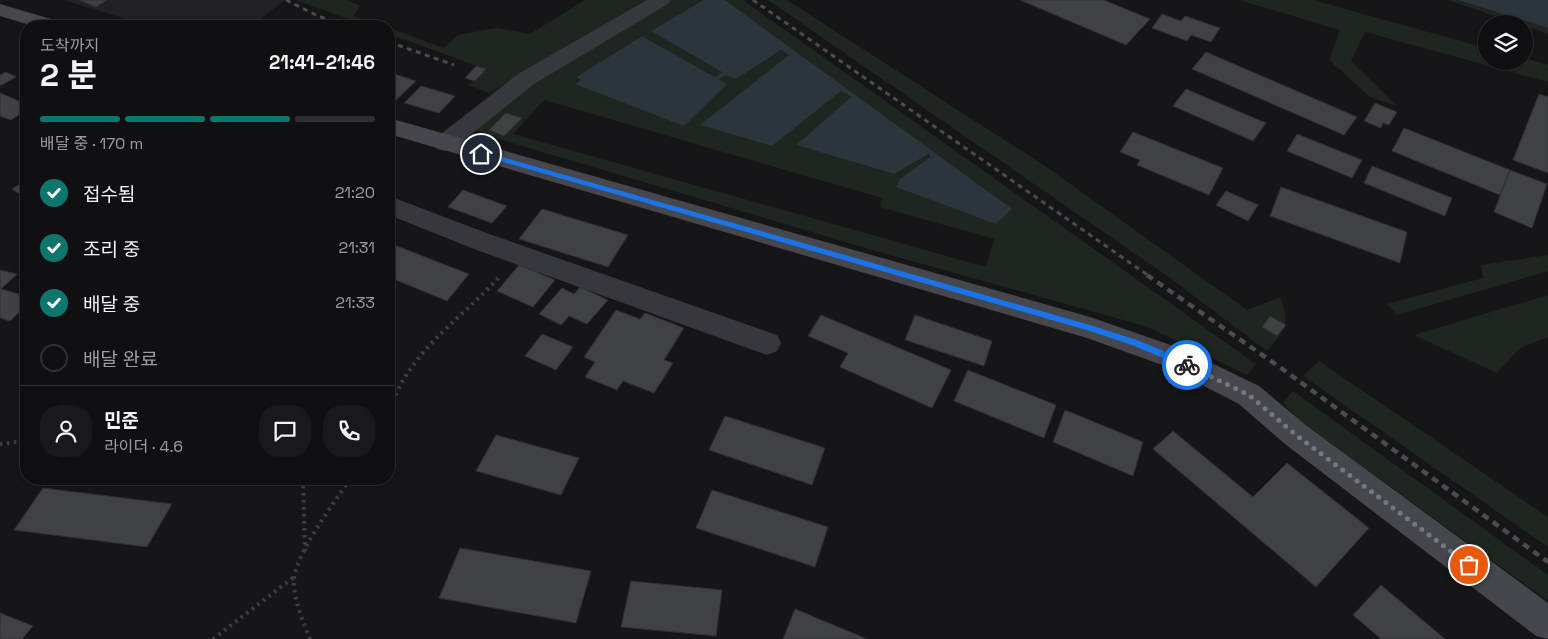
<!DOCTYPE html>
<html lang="ko">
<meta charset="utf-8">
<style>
:root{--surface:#101012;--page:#19191b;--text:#f1f3f6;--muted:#9c9d9f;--line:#303032;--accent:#0f766e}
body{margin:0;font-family:"Space Grotesk","Noto Sans KR",sans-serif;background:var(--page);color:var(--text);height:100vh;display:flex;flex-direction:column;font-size:19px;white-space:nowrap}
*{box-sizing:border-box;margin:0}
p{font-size:16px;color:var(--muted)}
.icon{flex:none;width:28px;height:28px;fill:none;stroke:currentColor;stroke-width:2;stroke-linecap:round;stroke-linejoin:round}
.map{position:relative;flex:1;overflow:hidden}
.side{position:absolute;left:20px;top:20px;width:375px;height:465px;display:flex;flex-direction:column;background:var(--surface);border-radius:20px;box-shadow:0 1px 4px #0004,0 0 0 1px var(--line)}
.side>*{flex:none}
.buttons{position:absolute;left:1478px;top:15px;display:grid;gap:10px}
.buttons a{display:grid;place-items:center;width:55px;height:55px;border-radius:50%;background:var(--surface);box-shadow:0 1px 4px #0004,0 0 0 1px var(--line);font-size:25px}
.pin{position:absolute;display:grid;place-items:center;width:42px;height:42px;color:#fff;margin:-21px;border:2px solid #fff;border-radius:50%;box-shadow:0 1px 5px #0007}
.courier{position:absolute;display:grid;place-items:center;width:50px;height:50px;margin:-25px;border:4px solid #1a73e8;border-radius:50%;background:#fff;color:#222;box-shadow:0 1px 6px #0007}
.head em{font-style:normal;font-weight:700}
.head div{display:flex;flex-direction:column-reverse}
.head{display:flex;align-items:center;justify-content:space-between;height:85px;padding:0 20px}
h1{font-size:32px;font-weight:700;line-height:38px}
.bar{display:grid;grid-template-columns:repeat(4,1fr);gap:8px 5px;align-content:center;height:60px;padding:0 20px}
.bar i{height:6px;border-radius:4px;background:var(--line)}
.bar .selected{background:var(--accent)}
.bar p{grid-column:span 4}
.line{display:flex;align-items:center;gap:12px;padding:0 20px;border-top:1px solid var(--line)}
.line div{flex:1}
.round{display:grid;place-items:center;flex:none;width:52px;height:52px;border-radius:20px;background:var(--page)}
ol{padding:0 20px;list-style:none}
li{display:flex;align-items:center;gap:15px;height:55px}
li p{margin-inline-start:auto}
li .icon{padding:5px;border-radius:50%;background:var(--accent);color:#fff;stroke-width:4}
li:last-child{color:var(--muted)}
li i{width:28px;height:28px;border:2px solid var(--line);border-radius:50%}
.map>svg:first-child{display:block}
</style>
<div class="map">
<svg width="1548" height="639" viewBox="0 0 1548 639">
<rect width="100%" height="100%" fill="#161618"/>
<polygon fill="#222225" points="64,0 285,0 251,26 149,26"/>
<g fill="#1e261f" fill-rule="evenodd">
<polygon points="296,0 347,0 360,6 353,16 384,26 368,26"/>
<polygon points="585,0 651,0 489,93 469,85 486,69 389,34 389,28 444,48 458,35 497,28 530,34"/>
<path d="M669,0h34l-26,15 45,57 -7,5 -73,-41 -66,41 5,3 -6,3 152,1 -8,-5 7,-4 10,4 45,-29 9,5 -89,70 71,21 69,-55 10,6 -55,48 98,29 36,-20v3l-30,22 111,30 -286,-209h18l513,364 -9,11 -99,-48 -279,-78 -390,-116 -4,-5 68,-54zM544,100l338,98 -2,9 114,32 -8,28 -473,-133z"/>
<path d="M768,0h19l258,166 202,144 33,-13c11,26 4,34 -13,54l-97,-73z"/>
<polygon points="1239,0 1313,0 1486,48 1486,61 1524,61 1524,58 1548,65 1548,82 1365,32 1351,61 1397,106 1370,97 1329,60 1340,30"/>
<polygon points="1448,0 1458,0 1548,28 1548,34"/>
<polygon points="1548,255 1548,271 1397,315 1387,304 1483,278 1481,265"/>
<polygon points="1548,295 1548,337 1520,348 1497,373 1414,335"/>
<polygon points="1319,361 1548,517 1548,547 1303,376"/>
<polygon points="1293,391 1548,575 1548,601 1299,420 1283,403"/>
</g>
<g fill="#2c353c">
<polygon points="703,0 725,0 1012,209 996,224 896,187 900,179 930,157 929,154 894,174 796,145 851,97 841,91 772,146 700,125 789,55 781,50 736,79 726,75 719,79 727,84 684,126 575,84 581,80 576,77 642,36 715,77 722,72 651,31"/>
<polygon points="1458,0 1548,0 1548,28"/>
</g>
<g fill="#404145" stroke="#303034">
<polygon points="79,0 107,0 96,7"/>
<polygon points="1020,0 1104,0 1150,19 1126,45"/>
<polygon points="1162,14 1181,21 1185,16 1220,28 1211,42 1191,35 1187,41 1152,28"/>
<polygon points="1206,52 1357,117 1344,135 1192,69"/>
<polygon points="476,66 486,69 475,81 465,78"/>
<polygon points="6,72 16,77 0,86 0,75"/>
<polygon points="389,72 416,81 392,104 389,103"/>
<polygon points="421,86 455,96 439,113 404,103"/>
<polygon points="1186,89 1266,123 1253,141 1173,106"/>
<polygon points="0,93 26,104 26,110 11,120 0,116"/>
<polygon points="1539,94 1548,97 1548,173 1513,160"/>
<polygon points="1375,103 1397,112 1389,125 1383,123 1381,128 1364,121"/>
<polygon points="506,113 522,118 504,136 489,130"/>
<polygon points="1404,128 1510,170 1500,195 1392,151"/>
<polygon points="1133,132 1223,168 1209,195 1137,165 1140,160 1120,152"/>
<polygon points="1297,134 1362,160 1352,178 1287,151"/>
<polygon points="1372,166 1452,198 1445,216 1364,183"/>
<polygon points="1510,170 1547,184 1532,228 1494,212"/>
<polygon points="26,180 26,198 12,189"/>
<polygon points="1281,187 1407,232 1400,263 1270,216"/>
<polygon points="463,190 507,206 492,223 448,207"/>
<polygon points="1226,191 1258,205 1248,221 1216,205"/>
<polygon points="542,209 628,235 608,267 519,239"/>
<polygon points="389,243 469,274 447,301 389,277"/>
<polygon points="519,265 555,280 533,307 497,291"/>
<polygon points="0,270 17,274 1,289 26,296 26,306 10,321 0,318"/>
<polygon points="580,287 608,300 587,324 569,316 561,325 539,314 562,288 574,294"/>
<polygon points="616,310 640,319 645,313 684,328 664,360 673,363 654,393 623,381 617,390 585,377 595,362 584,357"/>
<polygon points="821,315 951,370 932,408 840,367 848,353 808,336"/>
<polygon points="915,315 992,341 984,366 905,340"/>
<polygon points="1270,316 1286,325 1277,336 1262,327"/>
<polygon points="542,334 573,347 556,370 525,356"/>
<polygon points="968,370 1056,405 1044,438 954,401"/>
<polygon points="1065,410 1143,442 1133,476 1053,442"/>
<polygon points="725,416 825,448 812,485 709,450"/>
<polygon points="1173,431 1253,497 1287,463 1369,528 1316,587 1153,449"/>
<polygon points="496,435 579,458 561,495 476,471"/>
<polygon points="43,488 172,504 147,547 14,530"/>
<polygon points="712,490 828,527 815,567 696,528"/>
<polygon points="460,548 591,571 576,623 439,598"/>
<polygon points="631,581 722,590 716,636 621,627"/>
<polygon points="1381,585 1445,639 1381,639 1353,615"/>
<polygon points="795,609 867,639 783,639"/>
<polygon points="0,613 33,626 22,639 0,639"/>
</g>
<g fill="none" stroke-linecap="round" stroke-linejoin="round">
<g stroke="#3d3f44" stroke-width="4" stroke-dasharray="2.5 4.5" stroke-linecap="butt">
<path d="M389,415c15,-61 72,-95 111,-139"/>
<polyline points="0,444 26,441"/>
<polyline points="303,479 305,551"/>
<polyline points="213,639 294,577"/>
<path d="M310,639c-7,-18 -17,-40 -16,-59 1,-26 41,-78 56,-101"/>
</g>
<g fill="#37383d" fill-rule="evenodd">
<polygon points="647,0 671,0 668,4 534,84 453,149 445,151 437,149 433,143 437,137 518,74"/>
<polygon points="389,196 492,235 777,335 781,343 777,351 767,355 474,249 389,215"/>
</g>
<g fill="#45474d" fill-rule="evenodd">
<polygon points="0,4 61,22 64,26 33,26 0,16"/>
<polygon points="389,118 1090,317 1185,350 1259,386 1307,426 1548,603 1548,639 1536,636 1285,444 1239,404 1165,366 1087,338 389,134"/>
</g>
<g stroke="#4a4c52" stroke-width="3" stroke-dasharray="5 4.5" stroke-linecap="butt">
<polyline points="286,0 318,16 346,26"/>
<polyline points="753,0 1149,276"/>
<polyline points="389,42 454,65"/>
</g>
<polyline stroke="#4a4c52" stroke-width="4.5" stroke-dasharray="7 5.5" stroke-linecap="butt" points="1147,275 1281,368 1548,562"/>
</g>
<polygon fill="#1a73e8" points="481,151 1090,325 1137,340 1190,362 1192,365 1187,368 1132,345 1090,331 479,155 478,154"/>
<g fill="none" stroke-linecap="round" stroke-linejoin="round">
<polyline stroke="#757880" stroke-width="5" stroke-dasharray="0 9" points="1187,365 1249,395 1296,435 1469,565"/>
</g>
</svg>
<div class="buttons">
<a><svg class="icon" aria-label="layers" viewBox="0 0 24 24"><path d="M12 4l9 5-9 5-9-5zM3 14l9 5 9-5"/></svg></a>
</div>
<div class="pin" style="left:1469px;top:565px;background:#ea580c"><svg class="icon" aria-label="bag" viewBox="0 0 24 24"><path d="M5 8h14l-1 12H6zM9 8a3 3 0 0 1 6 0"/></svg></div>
<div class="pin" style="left:481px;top:154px;background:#1f2937"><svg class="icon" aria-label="home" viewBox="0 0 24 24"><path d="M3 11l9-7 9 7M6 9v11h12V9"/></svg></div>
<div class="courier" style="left:1187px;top:365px"><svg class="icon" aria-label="bike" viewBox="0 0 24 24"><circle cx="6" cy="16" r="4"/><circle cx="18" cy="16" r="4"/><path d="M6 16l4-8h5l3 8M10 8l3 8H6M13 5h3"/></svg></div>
<section class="side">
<div class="head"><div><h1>2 분</h1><p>도착까지</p></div><em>21:41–21:46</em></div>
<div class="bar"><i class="selected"></i><i class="selected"></i><i class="selected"></i><i></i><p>배달 중 · 170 m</p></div>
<ol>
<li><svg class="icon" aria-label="check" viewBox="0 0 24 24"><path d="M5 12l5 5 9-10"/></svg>접수됨<p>21:20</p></li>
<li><svg class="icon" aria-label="check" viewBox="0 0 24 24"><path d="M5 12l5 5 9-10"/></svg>조리 중<p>21:31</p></li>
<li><svg class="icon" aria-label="check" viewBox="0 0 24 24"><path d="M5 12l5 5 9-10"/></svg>배달 중<p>21:33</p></li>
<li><i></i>배달 완료</li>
</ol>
<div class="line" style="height:90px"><a class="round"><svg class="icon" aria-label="person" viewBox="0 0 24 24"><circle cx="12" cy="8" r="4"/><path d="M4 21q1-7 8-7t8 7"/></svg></a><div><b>민준</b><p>라이더 · 4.6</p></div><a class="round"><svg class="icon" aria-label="chat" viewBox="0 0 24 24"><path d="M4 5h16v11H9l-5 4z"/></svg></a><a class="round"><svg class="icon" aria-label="phone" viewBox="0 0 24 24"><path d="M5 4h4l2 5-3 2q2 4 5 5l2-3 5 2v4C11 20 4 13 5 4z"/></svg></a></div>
</section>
</div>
